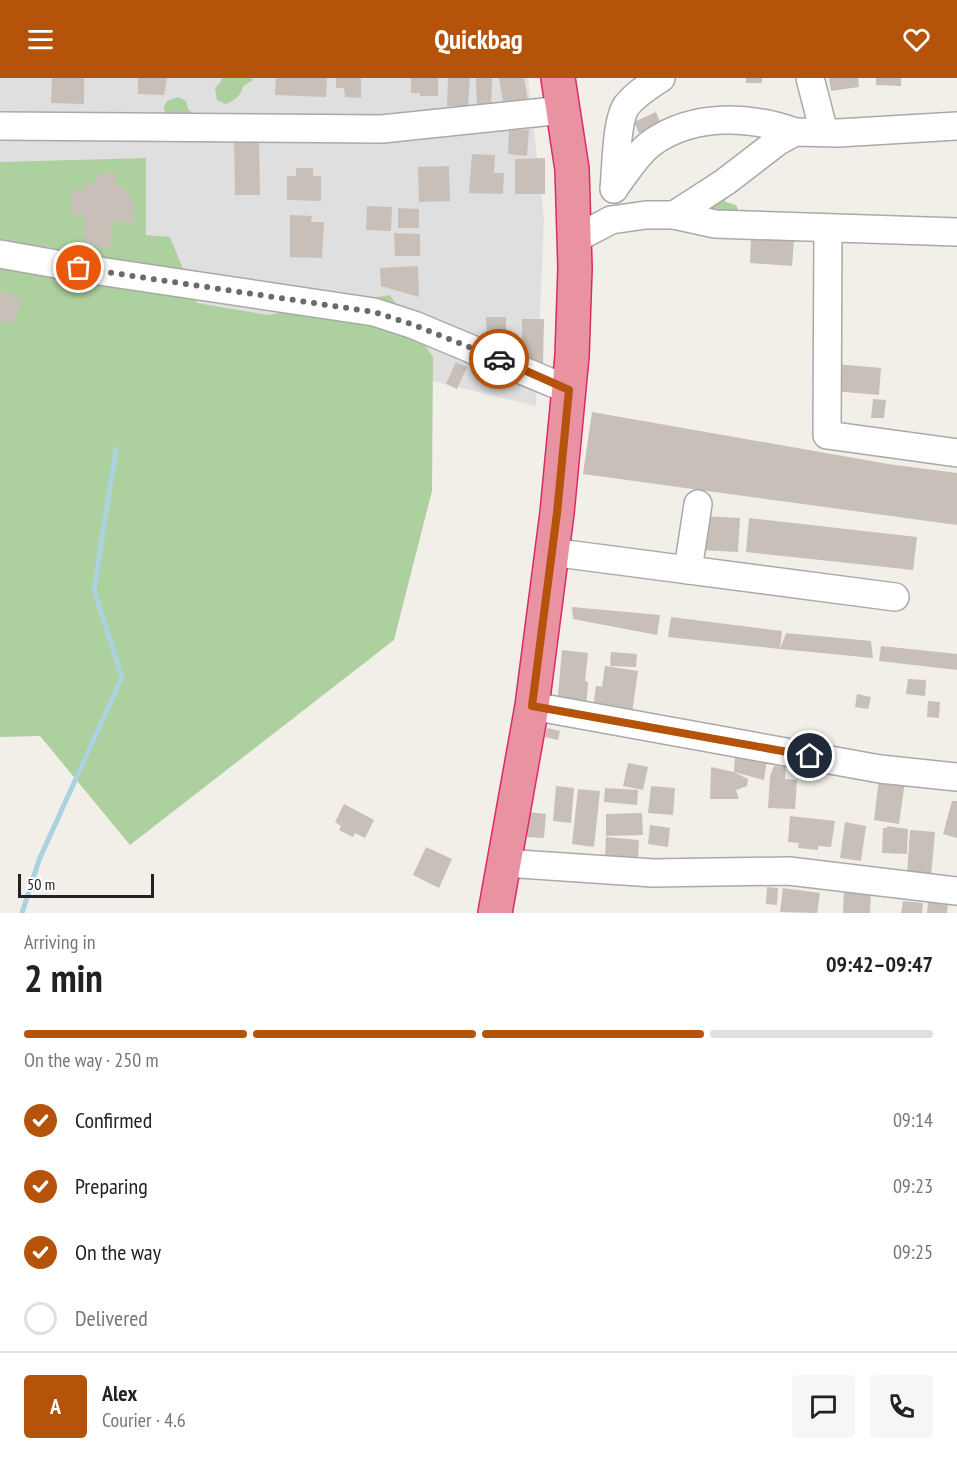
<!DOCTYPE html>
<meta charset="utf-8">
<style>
:root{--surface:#fff;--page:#f6f6f6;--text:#222;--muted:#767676;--line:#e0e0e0;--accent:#b45309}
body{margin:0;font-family:"PT Sans Narrow",sans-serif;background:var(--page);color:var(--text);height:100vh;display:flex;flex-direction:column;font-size:22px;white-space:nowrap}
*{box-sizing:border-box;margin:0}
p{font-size:20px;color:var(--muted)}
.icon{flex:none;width:33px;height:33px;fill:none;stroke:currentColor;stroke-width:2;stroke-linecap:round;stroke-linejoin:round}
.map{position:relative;height:835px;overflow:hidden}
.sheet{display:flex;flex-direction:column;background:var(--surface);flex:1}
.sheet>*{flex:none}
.scale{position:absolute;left:18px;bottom:15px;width:136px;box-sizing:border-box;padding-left:6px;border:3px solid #222;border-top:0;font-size:16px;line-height:21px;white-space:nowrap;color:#222;-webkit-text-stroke:4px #fff;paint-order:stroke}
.pin{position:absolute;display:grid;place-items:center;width:51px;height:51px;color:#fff;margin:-26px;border:3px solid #fff;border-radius:50%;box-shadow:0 2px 6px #0007}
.courier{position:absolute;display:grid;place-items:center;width:60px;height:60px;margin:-30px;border:4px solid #b45309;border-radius:50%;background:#fff;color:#222;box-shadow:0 2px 8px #0007}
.headline em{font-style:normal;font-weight:600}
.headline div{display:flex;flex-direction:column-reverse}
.headline{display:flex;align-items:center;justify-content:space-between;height:102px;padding:0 24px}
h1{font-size:39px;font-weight:600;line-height:45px}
.bar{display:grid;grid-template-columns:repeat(4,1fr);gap:9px 6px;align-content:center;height:72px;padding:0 24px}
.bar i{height:8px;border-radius:4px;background:var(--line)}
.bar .selected{background:var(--accent)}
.bar p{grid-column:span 4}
.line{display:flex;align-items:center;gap:15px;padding:0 24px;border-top:2px solid var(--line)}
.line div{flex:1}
.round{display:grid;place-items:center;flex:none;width:63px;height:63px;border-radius:6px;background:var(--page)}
ol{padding:0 24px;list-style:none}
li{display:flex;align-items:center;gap:18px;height:66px}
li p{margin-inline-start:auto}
li .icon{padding:6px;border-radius:50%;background:var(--accent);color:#fff;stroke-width:4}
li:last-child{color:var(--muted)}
li i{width:33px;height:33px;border:3px solid var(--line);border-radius:50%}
header{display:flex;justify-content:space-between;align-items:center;height:78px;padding:0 24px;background:var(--accent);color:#fff;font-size:27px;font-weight:600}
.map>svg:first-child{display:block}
</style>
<header><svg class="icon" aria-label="menu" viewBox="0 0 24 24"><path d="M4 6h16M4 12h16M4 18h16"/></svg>Quickbag<svg class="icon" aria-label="heart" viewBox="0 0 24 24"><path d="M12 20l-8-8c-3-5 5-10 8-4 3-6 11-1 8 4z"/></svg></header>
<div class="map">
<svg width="957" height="835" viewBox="0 0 957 835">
<rect width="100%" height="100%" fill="#f2efe9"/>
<polygon fill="#e0dfdf" points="0,0 528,0 544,141 536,328 171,239 0,222"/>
<g fill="#add19e">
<path d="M222,0h30l1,2 -10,6c-2,10 -8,14 -17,18l-9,-4 -2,-12 5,-5z"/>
<polygon points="178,19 186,23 188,31 195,37 165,37 164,29 167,23"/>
<polygon points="146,80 146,157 170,159 197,225 267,237 390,217 433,279 432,413 394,562 130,767 40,658 0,659 0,84"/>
<polygon points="721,116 726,124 736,127 740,136 710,138 706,129"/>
</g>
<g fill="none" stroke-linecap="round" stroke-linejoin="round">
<polyline stroke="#aad3df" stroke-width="5" points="22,835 39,782 122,599 94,512 116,371"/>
</g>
<g fill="#c7bfb8">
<polygon points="52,0 84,0 84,26 51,25"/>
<polygon points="138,0 167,0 164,17 138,16"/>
<polygon points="276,0 327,0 326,19 275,17"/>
<polygon points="336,0 361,0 361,20 345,19 344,10 336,10"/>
<polygon points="411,0 438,0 438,18 420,18 420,15 411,15"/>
<polygon points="448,0 470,0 468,28 447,28"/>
<polygon points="476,0 492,0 491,33 477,33"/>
<polygon points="499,0 524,0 529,29 504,29"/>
<rect x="746" y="0" width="16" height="5"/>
<polygon points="829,0 858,0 859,9 831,13"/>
<polygon points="876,0 901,0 901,8 876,7"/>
<polygon points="656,34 661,46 639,55 634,44"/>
<polygon points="509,51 529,52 527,78 508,76"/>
<polygon points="259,61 260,117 235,117 234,62"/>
<polygon points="472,76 495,77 494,95 504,95 503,116 469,115"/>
<polygon points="545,80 545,116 515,116 515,81"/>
<polygon points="449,88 450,123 419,124 418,89"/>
<polygon points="296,90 313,90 313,98 321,98 321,123 287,122 287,98 296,98"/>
<polygon points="100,95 117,95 116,109 125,109 125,116 130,116 129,122 134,122 134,144 111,143 111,170 84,169 85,137 71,136 72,111 84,112 84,105 96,105 96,98 100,98"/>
<polygon points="367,128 392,129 391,153 366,152"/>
<polygon points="398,130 419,131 419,150 398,150"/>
<polygon points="290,137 312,138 311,144 324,144 322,180 290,179"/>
<polygon points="394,155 420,156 420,178 395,178"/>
<polygon points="751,160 794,162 792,188 750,185"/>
<polygon points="418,188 419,219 381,208 380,190"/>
<polygon points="0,213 22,221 13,247 0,242"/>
<polygon points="486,239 506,239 506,266 487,267"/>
<polygon points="522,241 544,241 543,287 522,287"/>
<polygon points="456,284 467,289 457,311 446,306"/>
<polygon points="835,286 881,290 879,317 833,313"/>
<polygon points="873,321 886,322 884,340 871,340"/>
<polygon points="592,334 888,386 957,395 957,447 583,396"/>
<polygon points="702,438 740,440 738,474 699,472"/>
<polygon points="749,440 917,459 913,492 746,474"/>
<polygon points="572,529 660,537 657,557 573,541"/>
<polygon points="671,539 782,553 780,571 786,555 871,563 873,580 780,571 668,559"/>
<polygon points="881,568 957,576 957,592 879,583"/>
<polygon points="562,572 588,575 585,603 588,604 586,632 557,629"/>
<polygon points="611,574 637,576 636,589 610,588"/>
<polygon points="605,588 638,593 632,635 593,629 596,608 602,609"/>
<polygon points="908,601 926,602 925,618 906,616"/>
<polygon points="857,616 871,619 868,631 855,629"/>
<polygon points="928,623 940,624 939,640 927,639"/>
<polygon points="547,650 560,653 558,662 545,659"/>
<polygon points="735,677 767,681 764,702 734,694"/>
<polygon points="628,685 648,689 643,712 623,708"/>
<polygon points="774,688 786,689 785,701 797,702 795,731 768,730 770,698"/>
<polygon points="711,689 734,694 748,701 747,708 736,712 739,721 710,721"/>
<polygon points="879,700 905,703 899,746 874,742"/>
<polygon points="556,708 574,710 571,745 553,743"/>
<polygon points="651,708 675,710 673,737 648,735"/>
<polygon points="605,710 638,712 637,727 604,724"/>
<polygon points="578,711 600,713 594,769 572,766"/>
<polygon points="952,723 957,723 957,760 943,756"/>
<polygon points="344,726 374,742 365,760 355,755 353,759 339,752 341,748 335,744"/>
<polygon points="527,734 546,736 544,760 525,759"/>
<polygon points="642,735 643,757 606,758 606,736"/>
<polygon points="790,738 835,743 831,769 818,768 818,772 798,770 799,765 788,764"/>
<polygon points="845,744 866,748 861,783 840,780"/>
<polygon points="650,747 670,750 668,769 648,766"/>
<polygon points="887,748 908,751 907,776 882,775 883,750 887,750"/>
<polygon points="910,752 935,754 931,798 907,796"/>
<polygon points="606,759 639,762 638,781 605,778"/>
<polygon points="426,769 452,781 439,810 413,797"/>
<polygon points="767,809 778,810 777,827 766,826"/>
<polygon points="783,810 820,815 817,835 780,834"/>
<polygon points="844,812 871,814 870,835 843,835"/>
<polygon points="903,823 923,825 922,835 901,835"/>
<polygon points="928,824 948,826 947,835 927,835"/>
</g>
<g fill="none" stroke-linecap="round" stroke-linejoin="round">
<defs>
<g id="minor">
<polyline points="810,0 824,54"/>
<polyline points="0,48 382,51 563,32"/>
<path d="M615,109c11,-14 23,-35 38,-45 42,-29 97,-26 142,-10"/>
<path d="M614,111c2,-19 2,-70 13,-84 10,-12 22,-19 34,-27"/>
<polyline points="674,137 725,104 777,64 795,54 838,55 957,48"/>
<polyline points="828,151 827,357 957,375"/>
<polyline points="575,161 611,142 646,137 674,137 715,146 957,154"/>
<polyline points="0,176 79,190 374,234 414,247 569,312"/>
<polyline points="551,474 895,519"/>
<polyline points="688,492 698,426"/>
<polyline points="532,628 880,691 957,699"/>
<polyline points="504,785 653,795 789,793 957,813"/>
</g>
<polyline id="highway" points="495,835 532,628 557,435 572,278 575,190 572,91 558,0"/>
</defs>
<use href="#minor" stroke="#a9a9a9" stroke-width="30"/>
<use href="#highway" stroke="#dc2a67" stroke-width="36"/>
<use href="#minor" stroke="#fff" stroke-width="27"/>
<use href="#highway" stroke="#e892a2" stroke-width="33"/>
</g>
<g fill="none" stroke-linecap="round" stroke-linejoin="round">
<polyline stroke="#6b6a68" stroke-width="6" stroke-dasharray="0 10.8" points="79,190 374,234 414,247 499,281"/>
<polyline stroke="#b45309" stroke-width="8" points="499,281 569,312 557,435 532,628 810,678"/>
</g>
</svg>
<div class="scale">50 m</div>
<div class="pin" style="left:79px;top:190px;background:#ea580c"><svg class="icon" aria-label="bag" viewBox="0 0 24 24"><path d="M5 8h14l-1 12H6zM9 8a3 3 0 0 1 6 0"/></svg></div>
<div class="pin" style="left:810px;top:678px;background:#1f2937"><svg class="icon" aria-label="home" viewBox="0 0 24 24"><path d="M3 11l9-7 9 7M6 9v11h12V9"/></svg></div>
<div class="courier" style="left:499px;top:281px"><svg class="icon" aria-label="car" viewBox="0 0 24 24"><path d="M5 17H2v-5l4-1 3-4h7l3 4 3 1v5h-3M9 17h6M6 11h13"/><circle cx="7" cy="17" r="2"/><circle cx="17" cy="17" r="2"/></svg></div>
</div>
<section class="sheet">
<div class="headline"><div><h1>2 min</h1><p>Arriving in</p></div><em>09:42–09:47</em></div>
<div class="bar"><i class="selected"></i><i class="selected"></i><i class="selected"></i><i></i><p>On the way · 250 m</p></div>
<ol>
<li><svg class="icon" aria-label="check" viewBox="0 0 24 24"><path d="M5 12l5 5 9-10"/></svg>Confirmed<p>09:14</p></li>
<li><svg class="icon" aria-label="check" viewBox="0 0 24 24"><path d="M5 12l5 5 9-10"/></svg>Preparing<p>09:23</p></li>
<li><svg class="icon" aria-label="check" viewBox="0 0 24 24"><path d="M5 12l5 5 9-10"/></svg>On the way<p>09:25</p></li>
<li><i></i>Delivered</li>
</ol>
<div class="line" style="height:108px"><b class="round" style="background:var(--accent);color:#fff">A</b><div><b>Alex</b><p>Courier · 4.6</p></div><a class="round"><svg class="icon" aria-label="chat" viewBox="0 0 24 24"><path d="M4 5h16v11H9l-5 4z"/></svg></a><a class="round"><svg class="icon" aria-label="phone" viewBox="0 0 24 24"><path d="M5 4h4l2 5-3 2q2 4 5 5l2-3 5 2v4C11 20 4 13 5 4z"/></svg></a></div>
</section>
